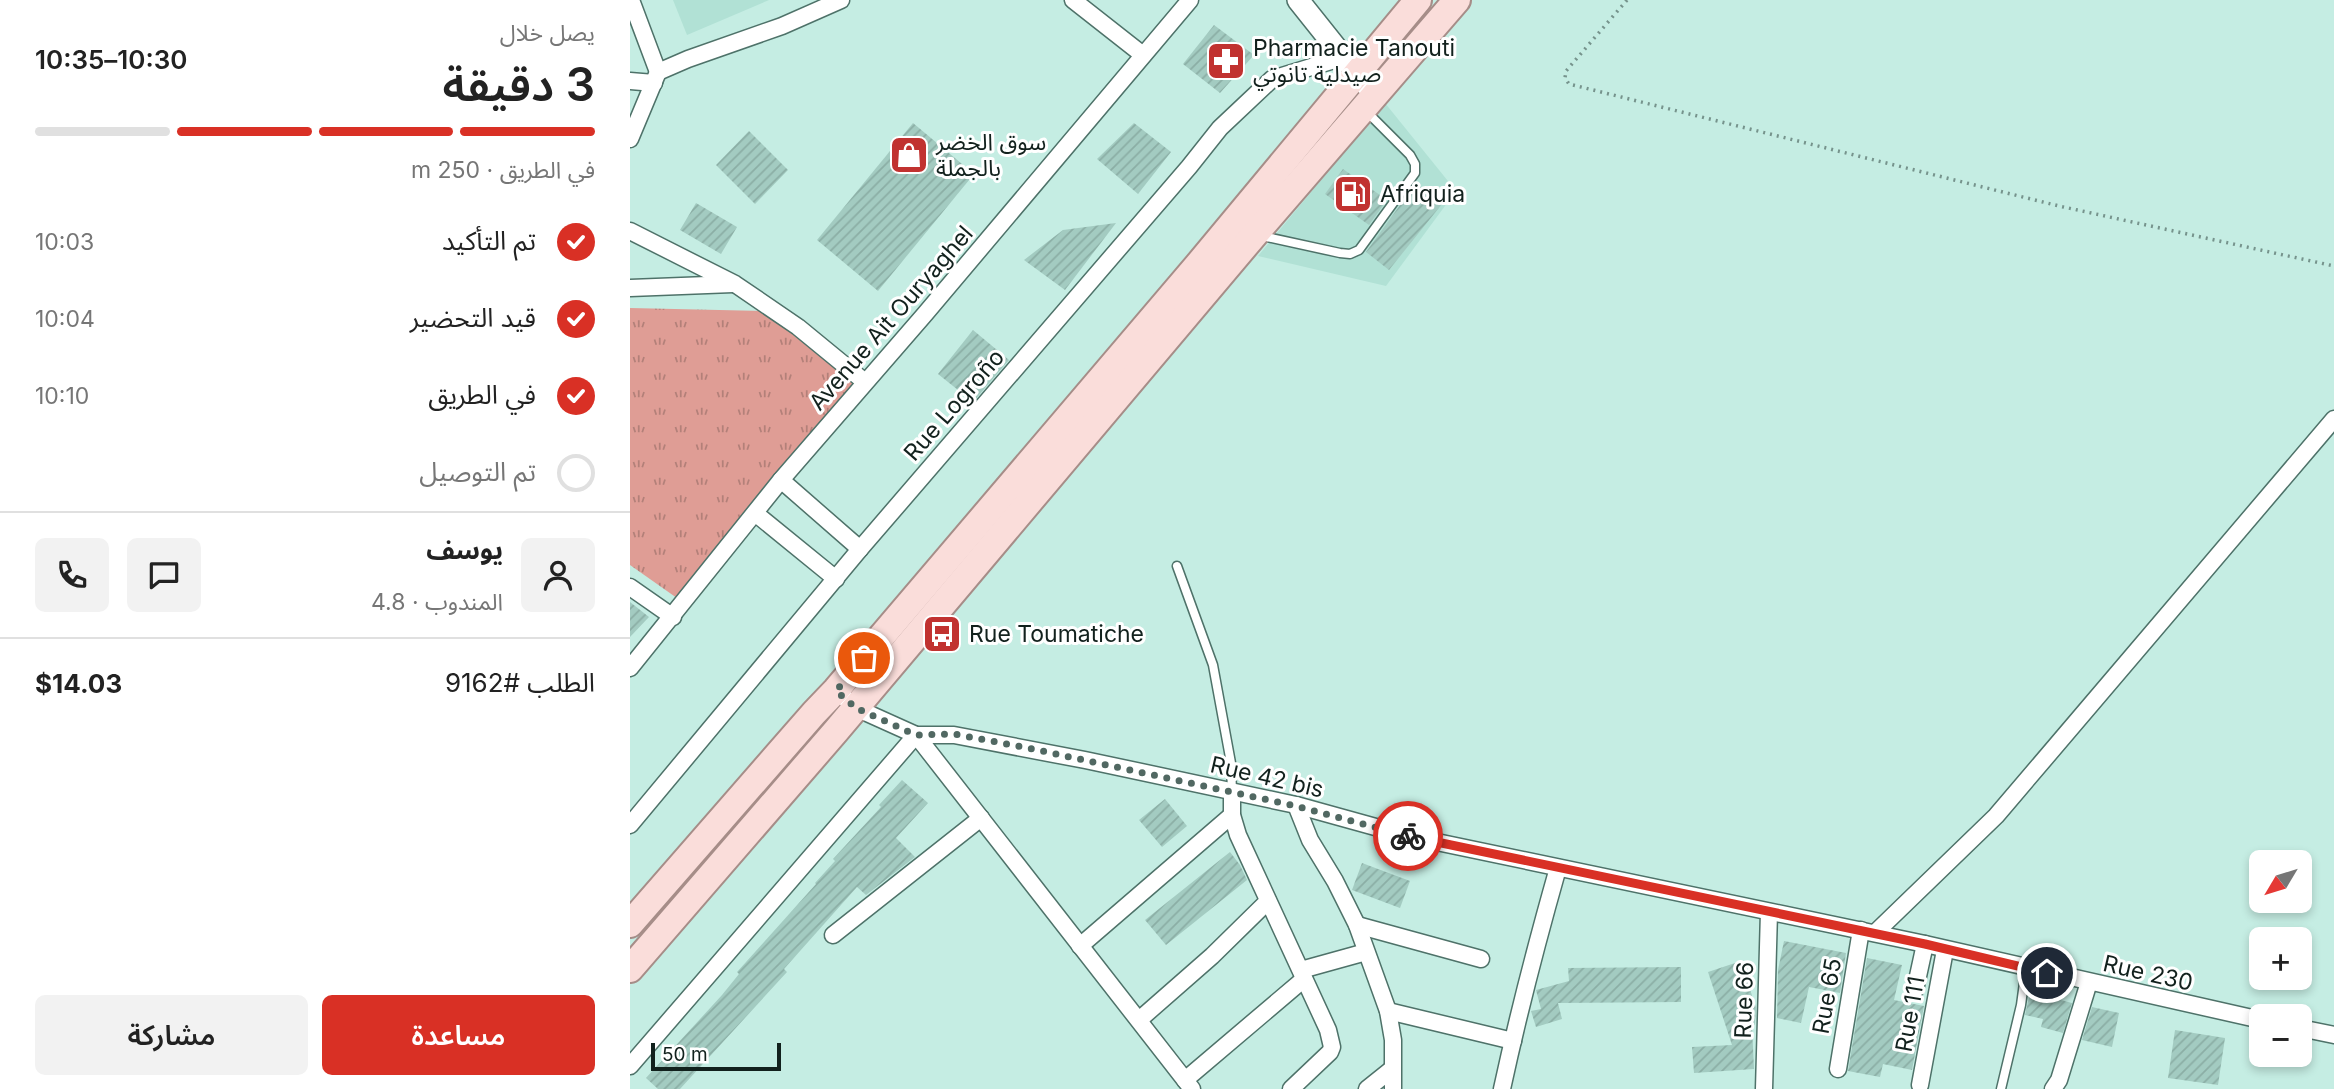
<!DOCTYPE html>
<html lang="ar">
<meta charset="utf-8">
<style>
:root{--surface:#fff;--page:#f2f2f2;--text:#222;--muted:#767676;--line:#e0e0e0;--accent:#d93025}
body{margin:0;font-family:Inter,"Noto Sans Arabic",sans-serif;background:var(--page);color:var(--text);direction:rtl;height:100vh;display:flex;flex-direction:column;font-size:26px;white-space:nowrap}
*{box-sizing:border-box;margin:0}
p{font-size:23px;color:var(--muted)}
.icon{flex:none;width:38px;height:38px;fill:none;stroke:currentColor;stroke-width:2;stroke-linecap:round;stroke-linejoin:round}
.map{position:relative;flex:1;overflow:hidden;direction:ltr}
.panel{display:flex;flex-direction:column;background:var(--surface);width:630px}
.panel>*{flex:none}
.needle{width:46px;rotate:232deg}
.fabs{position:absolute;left:1619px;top:850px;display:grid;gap:14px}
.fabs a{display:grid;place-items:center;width:63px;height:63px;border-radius:10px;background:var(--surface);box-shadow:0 4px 10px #0003;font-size:35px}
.scale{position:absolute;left:21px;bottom:18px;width:130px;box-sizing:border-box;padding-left:7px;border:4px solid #12211d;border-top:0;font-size:19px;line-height:24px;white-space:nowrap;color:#12211d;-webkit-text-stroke:5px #fff;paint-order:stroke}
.pin{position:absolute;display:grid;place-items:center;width:60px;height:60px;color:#fff;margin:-30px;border:4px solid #fff;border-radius:50%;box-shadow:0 2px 7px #0007}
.courier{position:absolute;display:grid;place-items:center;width:70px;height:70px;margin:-35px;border:5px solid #d93025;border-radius:50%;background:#fff;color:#222;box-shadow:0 2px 9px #0007}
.head em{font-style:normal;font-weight:600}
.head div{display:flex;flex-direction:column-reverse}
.head{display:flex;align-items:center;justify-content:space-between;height:119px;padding:0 35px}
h1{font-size:46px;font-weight:600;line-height:52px}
.bar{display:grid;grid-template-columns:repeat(4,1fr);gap:10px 7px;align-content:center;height:84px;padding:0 35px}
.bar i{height:9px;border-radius:5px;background:var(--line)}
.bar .current{background:var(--accent)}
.bar p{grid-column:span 4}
.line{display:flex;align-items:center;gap:18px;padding:0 35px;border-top:2px solid var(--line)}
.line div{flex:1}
.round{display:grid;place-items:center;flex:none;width:74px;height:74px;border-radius:10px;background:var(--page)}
ol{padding:0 35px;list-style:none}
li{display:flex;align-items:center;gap:21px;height:77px}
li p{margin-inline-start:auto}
li .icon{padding:7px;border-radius:50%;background:var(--accent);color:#fff;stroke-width:4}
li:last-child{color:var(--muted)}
li i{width:38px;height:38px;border:4px solid var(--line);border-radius:50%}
.action{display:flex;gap:14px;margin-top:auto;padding:14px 35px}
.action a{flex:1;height:80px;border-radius:10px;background:var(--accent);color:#fff;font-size:28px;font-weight:600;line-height:80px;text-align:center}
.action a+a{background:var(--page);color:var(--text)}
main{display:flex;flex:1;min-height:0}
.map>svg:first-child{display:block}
</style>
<main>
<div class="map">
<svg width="1704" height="1089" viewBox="0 0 1704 1089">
<defs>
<pattern id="grass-tufts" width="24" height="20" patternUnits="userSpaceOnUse" patternTransform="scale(1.75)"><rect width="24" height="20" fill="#df9d95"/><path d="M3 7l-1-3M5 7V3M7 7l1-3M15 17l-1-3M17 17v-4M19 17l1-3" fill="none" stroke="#b38079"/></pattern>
<pattern id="building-hatch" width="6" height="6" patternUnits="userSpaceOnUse" patternTransform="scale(1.75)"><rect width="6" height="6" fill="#a3cbc1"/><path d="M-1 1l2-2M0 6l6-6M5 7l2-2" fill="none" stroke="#8baea5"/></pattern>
</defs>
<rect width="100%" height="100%" fill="#c5ede3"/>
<g fill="#b1e1d5">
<polygon points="43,0 139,0 57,35"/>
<polygon points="755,103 826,191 756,286 628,256"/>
</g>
<polygon fill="url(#grass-tufts)" points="0,308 134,311 236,386 54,603 0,565"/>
<g fill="url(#building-hatch)">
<polygon points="584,25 624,55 590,93 553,64"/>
<polygon points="283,123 344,174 248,291 187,240"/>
<polygon points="504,123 541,152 508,194 467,159"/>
<polygon points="119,131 158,170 125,204 86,165"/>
<polygon points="713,169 757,200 739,225 695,194"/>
<polygon points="786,183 812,204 759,270 736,252"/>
<polygon points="66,203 107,227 91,254 50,230"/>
<polygon points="486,223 435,290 394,260 433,230"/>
<polygon points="343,330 379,360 343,402 308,374"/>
<polygon points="0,602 19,617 0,637"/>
<polygon points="272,780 298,803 266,838 285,857 236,895 227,887 154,969 157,972 50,1089 28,1089 16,1078 92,995 109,974 107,972 186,884 185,883 205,861 203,859 251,807 249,805"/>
<polygon points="535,799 557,826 532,847 509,820"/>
<polygon points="600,852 610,865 617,880 536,945 515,920"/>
<polygon points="732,863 780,881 770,908 722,890"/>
<polygon points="1154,941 1216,953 1210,993 1179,987 1171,1023 1147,1018 1148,970"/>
<polygon points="1237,958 1272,965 1264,1000 1294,1006 1282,1070 1253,1064 1250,1077 1218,1071"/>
<polygon points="1111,961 1126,1008 1125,1025 1122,1026 1124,1069 1064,1073 1062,1047 1102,1045 1078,972"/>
<polygon points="1051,967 1051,1002 928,1003 932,1019 906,1027 901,1011 911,1009 906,990 939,981 938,968"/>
<polygon points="1400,992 1442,1003 1433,1033 1411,1027 1413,1019 1395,1015"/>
<polygon points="1462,1007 1489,1013 1482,1047 1452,1040"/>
<polygon points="1545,1030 1595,1038 1588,1085 1538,1078"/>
</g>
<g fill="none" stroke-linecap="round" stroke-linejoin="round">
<defs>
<g id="service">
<polyline points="632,236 710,253 720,254 729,250 785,173 785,164 780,155 736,111"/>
<polyline points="547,566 583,665 601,763 602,792"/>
<polyline points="1371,1089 1391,1005 1396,968"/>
</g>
<g id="minor">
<polyline points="1,0 28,72"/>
<polyline points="443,0 513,55"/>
<polyline points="28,72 58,59 152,26 211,0"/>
<polyline points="0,81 24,83"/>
<polyline points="0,139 28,72"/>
<polyline points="0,231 105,284 168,327 235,382"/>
<polyline points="0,288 103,284"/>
<polyline points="151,480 230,549"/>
<polyline points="125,513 206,579"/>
<polyline points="0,587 43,617"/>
<polyline points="0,668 151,480 295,314 560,0"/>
<polyline points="206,690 226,708 286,735 324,735 455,760 666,805 778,836 1295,944 1631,1020"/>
<polyline points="286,735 562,1089"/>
<polyline points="602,792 602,815 608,835 698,1030 702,1047 700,1052 661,1089"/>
<polyline points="666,805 680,840 705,881 727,925 758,1011 763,1040 763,1089"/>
<polyline points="0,825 230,549 559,167 590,128 642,79 714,57"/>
<polyline points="727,925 851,959"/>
<polyline points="1245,933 1366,816 1704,419"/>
<polyline points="203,935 351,818"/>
<polyline points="450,946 602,815"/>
<polyline points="671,970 736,952"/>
<polyline points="1285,990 1295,944"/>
<polyline points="758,1011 883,1041"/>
<polyline points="509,1020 582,956 638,901"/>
<polyline points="1670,1028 1704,1035"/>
<polyline points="0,1066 286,735"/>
<polyline points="1208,1069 1231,930"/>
<polyline points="555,1080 674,979"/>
<polyline points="1290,1085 1315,950"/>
<polyline points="737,1089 762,1069"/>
<path d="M872,1089c16,-74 35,-147 56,-221"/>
<polyline points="1134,1089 1139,912"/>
<polyline points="1423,1089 1429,1080 1459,982"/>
</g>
<polyline id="tertiary" points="668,0 735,84"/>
<g id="primary">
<polyline points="0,924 184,713 206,690 567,266 788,0"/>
<polyline points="0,969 206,731 625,234 827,0"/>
</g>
</defs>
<use href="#service" stroke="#4e7269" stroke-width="11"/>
<use href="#minor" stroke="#4e7269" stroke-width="19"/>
<use href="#tertiary" stroke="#4e7269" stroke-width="24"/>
<use href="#primary" stroke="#a68d88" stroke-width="30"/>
<polyline stroke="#76938c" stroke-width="3.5" stroke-dasharray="2 5" stroke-linecap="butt" points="997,0 936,71 935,78 939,84 1429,206 1704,266"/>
<use href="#service" stroke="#fff" stroke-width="8"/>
<use href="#minor" stroke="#fff" stroke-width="16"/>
<use href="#tertiary" stroke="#fff" stroke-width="21"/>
<use href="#primary" stroke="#faddda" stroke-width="26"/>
</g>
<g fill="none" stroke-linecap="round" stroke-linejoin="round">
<polyline stroke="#516862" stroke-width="7" stroke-dasharray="0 12.6" points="234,658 206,691 226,708 286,735 324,734 403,749 666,806 778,836"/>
<polyline stroke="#d93025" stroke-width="9" points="778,836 1295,944 1417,973"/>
</g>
<defs>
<symbol id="pharmacy-square" viewBox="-11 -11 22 22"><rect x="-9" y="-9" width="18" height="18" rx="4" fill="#c13230" stroke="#fff"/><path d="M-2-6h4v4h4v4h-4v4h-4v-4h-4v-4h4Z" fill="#fff"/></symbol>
<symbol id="shop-square" viewBox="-11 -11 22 22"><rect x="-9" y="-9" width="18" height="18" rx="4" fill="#c13230" stroke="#fff"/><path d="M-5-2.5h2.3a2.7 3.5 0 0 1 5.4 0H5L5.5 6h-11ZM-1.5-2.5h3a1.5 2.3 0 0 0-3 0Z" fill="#fff"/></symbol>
<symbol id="fuel-square" viewBox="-11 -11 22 22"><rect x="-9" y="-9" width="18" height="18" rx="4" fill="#c13230" stroke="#fff"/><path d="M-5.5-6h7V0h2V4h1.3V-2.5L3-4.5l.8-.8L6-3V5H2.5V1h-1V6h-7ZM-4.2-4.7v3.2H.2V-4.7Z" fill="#fff"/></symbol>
<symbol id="bus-square" viewBox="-11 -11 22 22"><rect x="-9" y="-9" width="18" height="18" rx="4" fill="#c13230" stroke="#fff"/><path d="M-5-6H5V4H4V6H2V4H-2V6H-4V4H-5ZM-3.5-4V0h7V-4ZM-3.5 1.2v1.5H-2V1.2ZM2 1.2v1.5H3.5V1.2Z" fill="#fff"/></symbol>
</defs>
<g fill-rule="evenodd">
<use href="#pharmacy-square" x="574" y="39" width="44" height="44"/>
<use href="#shop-square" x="257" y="133" width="44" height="44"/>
<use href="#fuel-square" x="701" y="172" width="44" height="44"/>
<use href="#bus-square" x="290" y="612" width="44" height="44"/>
</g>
<g text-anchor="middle" stroke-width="6" stroke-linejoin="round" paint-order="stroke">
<g font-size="23" fill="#12211d" stroke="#fff" text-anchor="start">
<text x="623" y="56">Pharmacie Tanouti<tspan x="623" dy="26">صيدلية تانوتي</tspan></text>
<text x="306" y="150">سوق الخضر<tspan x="306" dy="26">بالجملة</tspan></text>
<text x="750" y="202">Afriquia</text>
<text x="339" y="642">Rue Toumatiche</text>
</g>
<g font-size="23" fill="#12211d" stroke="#fff">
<text transform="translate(261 318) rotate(-49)" y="8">Avenue Ait Ouryaghel</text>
<text transform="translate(324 405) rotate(-49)" y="8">Rue Logroño</text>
<text transform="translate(637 777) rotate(13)" y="8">Rue 42 bis</text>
<text transform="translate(1518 973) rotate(13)" y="8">Rue 230</text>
<text transform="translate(1197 996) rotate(-80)" y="8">Rue 65</text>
<text transform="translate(1114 1000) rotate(-88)" y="8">Rue 66</text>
<text transform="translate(1280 1014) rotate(-80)" y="8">Rue 111</text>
</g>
</g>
</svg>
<div class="fabs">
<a><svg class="needle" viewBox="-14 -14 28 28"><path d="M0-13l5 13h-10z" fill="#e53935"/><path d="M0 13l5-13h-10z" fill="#767676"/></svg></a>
<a>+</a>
<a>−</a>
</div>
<div class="scale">50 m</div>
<div class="pin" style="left:234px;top:658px;background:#ea580c"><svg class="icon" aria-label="bag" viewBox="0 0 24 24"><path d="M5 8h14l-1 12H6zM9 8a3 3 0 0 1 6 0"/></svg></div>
<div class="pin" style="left:1417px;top:973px;background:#1f2937"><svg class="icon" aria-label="home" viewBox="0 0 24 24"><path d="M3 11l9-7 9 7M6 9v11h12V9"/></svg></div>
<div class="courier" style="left:778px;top:836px"><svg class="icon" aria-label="bike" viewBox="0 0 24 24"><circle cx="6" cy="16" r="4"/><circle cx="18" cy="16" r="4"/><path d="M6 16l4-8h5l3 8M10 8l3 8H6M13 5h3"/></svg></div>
</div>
<section class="panel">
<div class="head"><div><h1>3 دقيقة</h1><p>يصل خلال</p></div><em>10:30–10:35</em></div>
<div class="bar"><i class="current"></i><i class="current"></i><i class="current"></i><i></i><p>في الطريق · 250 m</p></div>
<ol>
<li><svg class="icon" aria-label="check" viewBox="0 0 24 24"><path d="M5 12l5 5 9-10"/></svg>تم التأكيد<p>10:03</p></li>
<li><svg class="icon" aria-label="check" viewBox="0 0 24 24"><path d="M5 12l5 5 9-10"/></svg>قيد التحضير<p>10:04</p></li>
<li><svg class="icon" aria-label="check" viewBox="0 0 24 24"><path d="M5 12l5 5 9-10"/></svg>في الطريق<p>10:10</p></li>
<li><i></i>تم التوصيل</li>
</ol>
<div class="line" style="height:126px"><a class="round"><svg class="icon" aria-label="person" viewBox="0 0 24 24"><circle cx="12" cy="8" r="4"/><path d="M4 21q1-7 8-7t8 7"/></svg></a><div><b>يوسف</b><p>المندوب · 4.8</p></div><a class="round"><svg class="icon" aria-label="chat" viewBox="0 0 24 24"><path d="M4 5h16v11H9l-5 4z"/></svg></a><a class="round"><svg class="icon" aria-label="phone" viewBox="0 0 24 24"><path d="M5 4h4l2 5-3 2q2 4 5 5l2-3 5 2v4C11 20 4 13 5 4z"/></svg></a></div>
<div class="line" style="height:91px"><div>الطلب #9162</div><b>$14.03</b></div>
<div class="action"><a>مساعدة</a><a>مشاركة</a></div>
</section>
</main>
